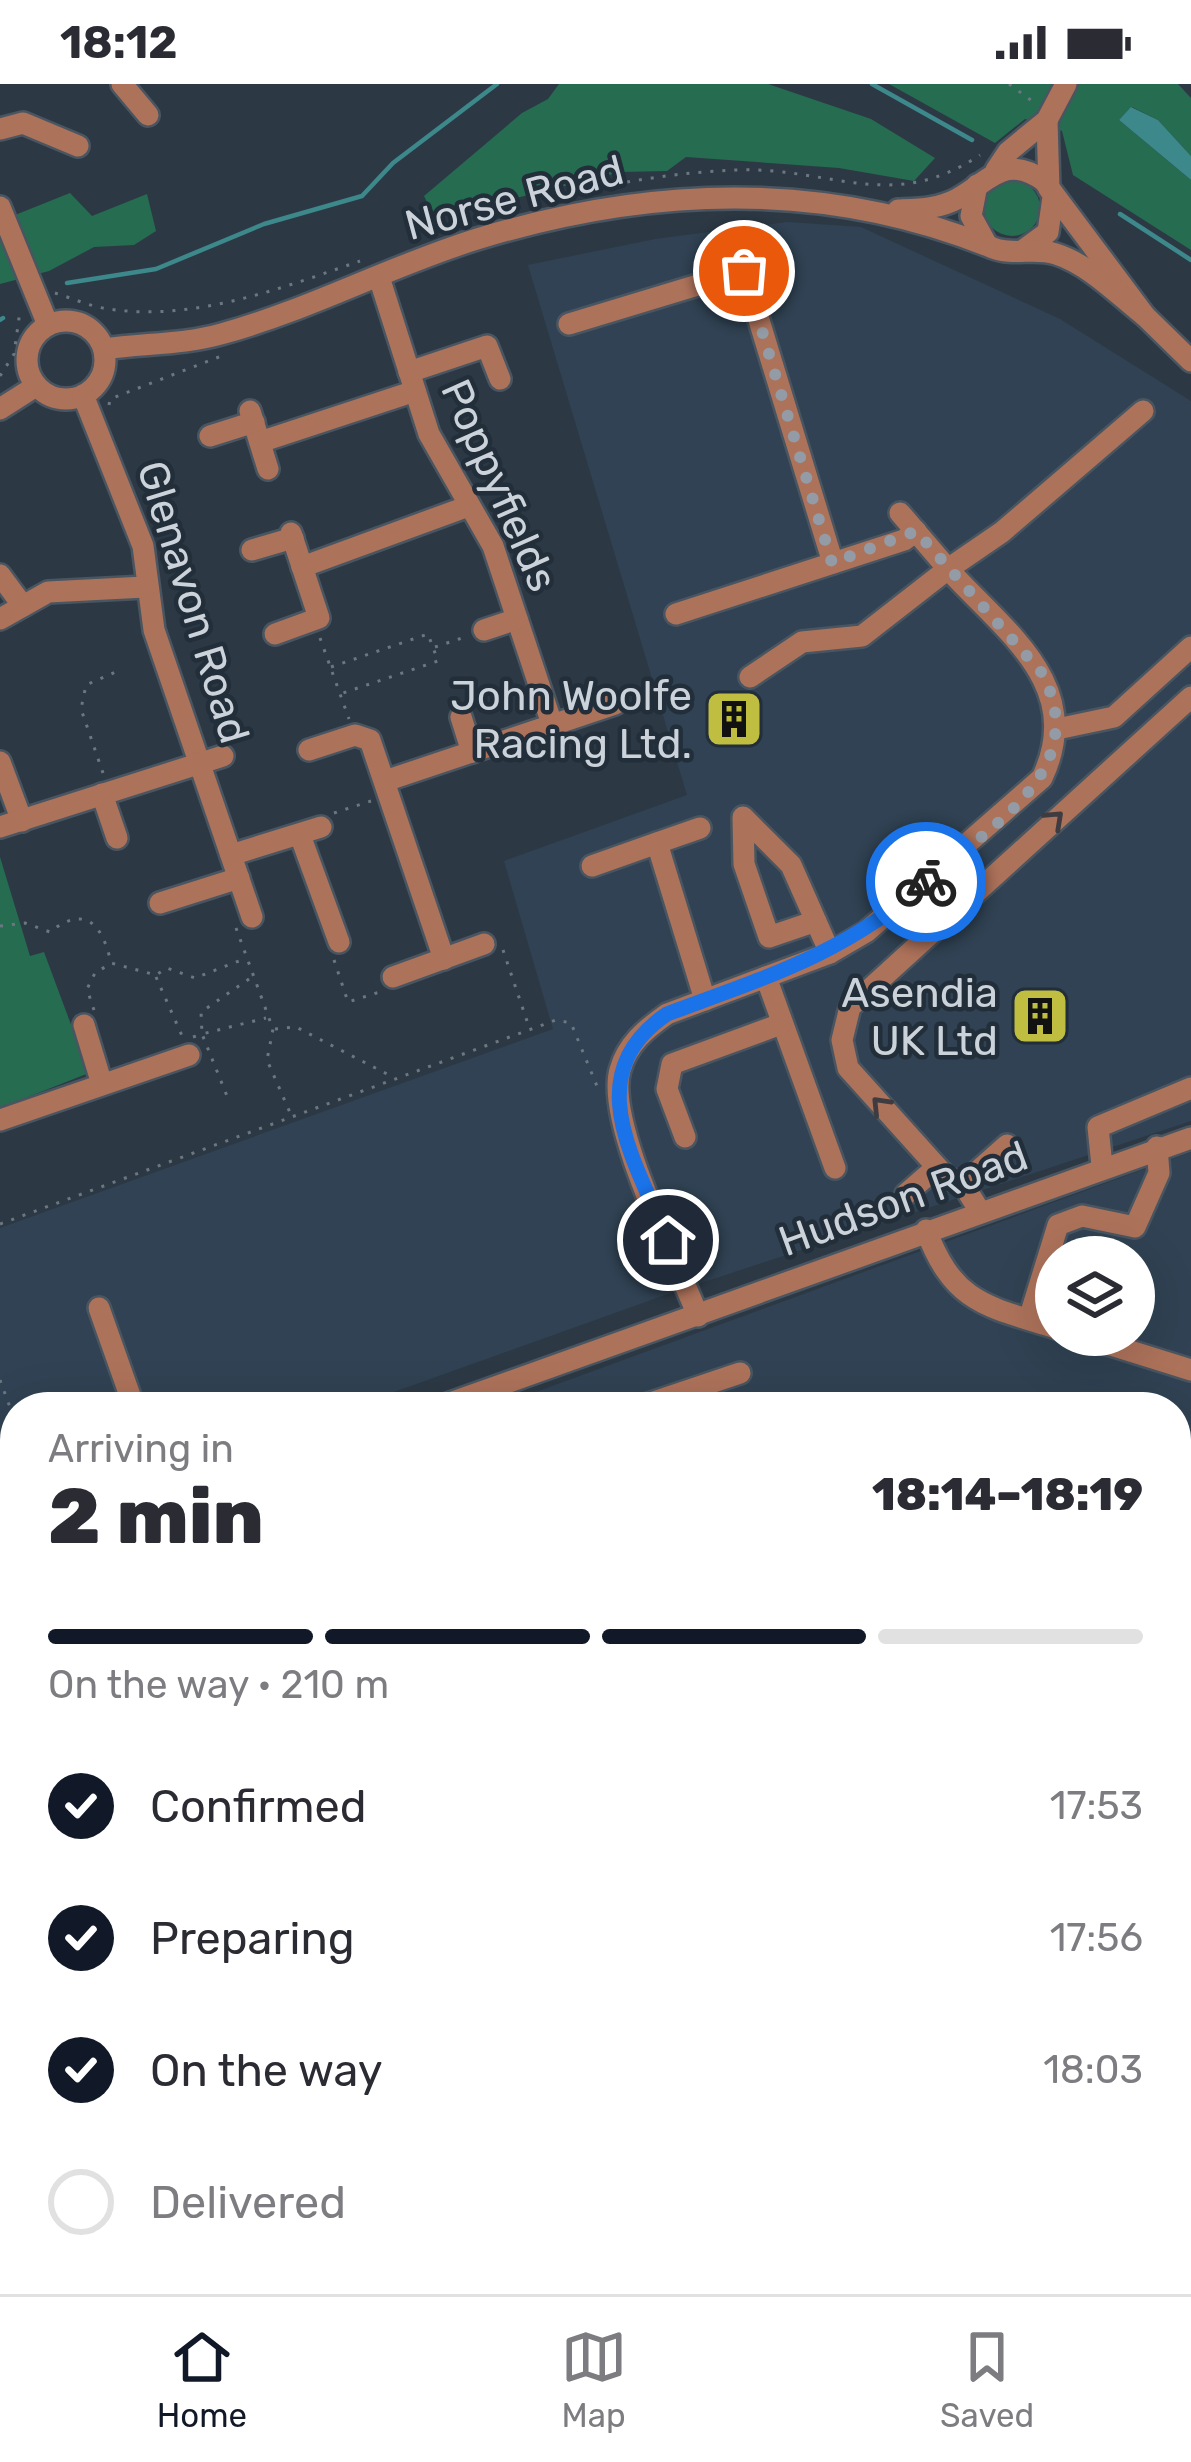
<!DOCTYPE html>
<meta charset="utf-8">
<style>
:root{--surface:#fff;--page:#f7f7f7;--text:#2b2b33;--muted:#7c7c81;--line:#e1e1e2;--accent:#111827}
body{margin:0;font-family:Rubik,sans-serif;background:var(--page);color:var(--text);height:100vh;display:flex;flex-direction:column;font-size:45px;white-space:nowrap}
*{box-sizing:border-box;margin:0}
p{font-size:39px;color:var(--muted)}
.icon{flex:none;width:66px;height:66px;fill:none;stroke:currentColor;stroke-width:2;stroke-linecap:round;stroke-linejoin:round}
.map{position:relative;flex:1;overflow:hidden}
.panel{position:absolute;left:0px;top:1308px;width:1191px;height:903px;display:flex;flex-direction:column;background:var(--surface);border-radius:48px 48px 0 0;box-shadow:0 12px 48px #0002}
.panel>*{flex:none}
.fabs{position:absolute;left:1035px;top:1152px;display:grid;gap:24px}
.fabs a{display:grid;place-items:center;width:120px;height:120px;border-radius:50%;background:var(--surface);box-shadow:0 12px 48px #0002;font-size:60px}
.pin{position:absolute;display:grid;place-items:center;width:102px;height:102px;color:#fff;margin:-51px;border:6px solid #fff;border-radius:50%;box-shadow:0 3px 12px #0007}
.courier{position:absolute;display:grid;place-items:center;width:120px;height:120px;margin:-60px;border:9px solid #1a73e8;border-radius:50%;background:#fff;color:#222;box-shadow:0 3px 15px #0007}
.head em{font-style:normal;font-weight:800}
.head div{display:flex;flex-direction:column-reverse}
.head{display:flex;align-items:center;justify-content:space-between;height:204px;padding:0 48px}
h1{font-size:78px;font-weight:800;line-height:90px}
.bar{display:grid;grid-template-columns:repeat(4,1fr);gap:18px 12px;align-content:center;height:144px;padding:0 48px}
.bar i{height:15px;border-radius:9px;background:var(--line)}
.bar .active{background:var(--accent)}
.bar p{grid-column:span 4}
ol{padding:0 48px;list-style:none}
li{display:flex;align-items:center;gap:36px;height:132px}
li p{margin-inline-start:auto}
li .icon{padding:12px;border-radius:50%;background:var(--accent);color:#fff;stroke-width:4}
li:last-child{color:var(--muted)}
li i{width:66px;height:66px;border:6px solid var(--line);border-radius:50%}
.status{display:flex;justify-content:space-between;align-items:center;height:84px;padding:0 60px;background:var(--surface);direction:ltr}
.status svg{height:33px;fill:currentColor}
.tab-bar{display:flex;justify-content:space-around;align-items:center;height:168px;border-top:3px solid var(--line);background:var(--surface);font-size:33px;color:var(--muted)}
.tab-bar a{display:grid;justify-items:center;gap:6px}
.tab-bar .active{color:var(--accent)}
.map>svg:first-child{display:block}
</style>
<div class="status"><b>18:12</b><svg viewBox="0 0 49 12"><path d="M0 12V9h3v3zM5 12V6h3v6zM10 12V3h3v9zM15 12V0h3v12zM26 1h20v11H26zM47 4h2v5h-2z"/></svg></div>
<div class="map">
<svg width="1191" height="2210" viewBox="0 0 1191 2210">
<rect width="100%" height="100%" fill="#2c3945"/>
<g fill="#304253" fill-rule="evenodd">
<polygon points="788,138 861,143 1060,235 1191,317 1191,1037 668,1210 352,1323 15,1323 15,1405 0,1366 0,1144 553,945 504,777 687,711 528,181 655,155"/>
<path d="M1191,1068v1142h-1191v-42l15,-5v33h1161v-873h-681zM1056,1173h78v78h-78z"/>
<polygon points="15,1432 15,2112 0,2074 0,1438"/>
</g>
<g fill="#266c51">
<polygon points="559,0 768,0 871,35 935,74 914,97 839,84 686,73 667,87 621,88 435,134 424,112 522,29 548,15"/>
<polygon points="889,0 1178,0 1191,14 1191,72 1158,36 1132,23 1119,36 1191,96 1191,166 1073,91 1062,47 1025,35 995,59"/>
<circle cx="1012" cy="124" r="28"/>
<polygon points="70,109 92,132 147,110 156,147 134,161 94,163 49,187 0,200 0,137"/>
<polygon points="0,773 30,872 44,868 89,989 0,1024"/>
</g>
<polygon fill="#3c888a" points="1131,23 1158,36 1191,72 1191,96 1119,36"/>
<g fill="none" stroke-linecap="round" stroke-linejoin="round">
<g stroke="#3c888a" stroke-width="4.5">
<polyline points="872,0 972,56"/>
<polyline points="1120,130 1191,176"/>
<polyline points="67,199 156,185 264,140 362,112 393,79 497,0"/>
<polyline points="0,236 3,234"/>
</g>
<defs>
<g id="minor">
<polyline points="122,0 148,31"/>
<polyline points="1047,36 1049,105"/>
<polyline points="0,45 23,39 78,62"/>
<polyline points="996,86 1008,68 1047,36 1066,0"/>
<polyline points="977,101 971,132 987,161"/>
<polyline points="0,123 48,241"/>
<path d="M898,126c21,-1 40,-1 59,-11 33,-18 48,-46 87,-18l101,135 46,45"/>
<polyline points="1022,167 1048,148 1053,113"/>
<polyline points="379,193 429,350 493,462 552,640"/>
<circle cx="66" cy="276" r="39"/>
<polyline points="569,240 744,187 833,479"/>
<path d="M104,265c39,-6 78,-4 117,-15 88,-24 169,-68 256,-95 173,-53 347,-60 516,9 20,8 43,-1 63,6 34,11 62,41 89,62"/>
<polyline points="409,288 487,262 500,295"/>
<polyline points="83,311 143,462 154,546 252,833"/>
<polyline points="0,325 36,302"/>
<polyline points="250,327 268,385"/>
<polyline points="210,352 254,338"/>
<polyline points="260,358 415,307"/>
<polyline points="900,429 948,485 1002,448 1143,327"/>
<polyline points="252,466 293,454"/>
<polyline points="302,483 466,423"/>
<polyline points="0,491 23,522"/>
<polyline points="676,530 904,456 916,447"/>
<polyline points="0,535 48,508 145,503"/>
<polyline points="484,546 517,535"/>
<polyline points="275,550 319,534 291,449"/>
<polyline points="461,633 472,668"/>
<polyline points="1057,645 1114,633 1191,563"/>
<polyline points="309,666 355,651 370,656 444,875"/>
<polyline points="0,678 22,737"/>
<polyline points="385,697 615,620"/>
<polyline points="102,710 117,754"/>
<polyline points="0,743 223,672"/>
<polyline points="700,744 657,759 705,916"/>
<polyline points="300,751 339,858"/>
<polyline points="231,771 321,743"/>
<polyline points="592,782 657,759"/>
<polyline points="160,819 239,794"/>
<polyline points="816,837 769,853 744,780 743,733 791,781 830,869"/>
<polyline points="393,893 484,860"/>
<polyline points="766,893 835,1084"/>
<polyline points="84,941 101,997"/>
<polyline points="0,1036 189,971"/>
<polyline points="685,1053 667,1005 672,980 781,940"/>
<polyline points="1102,1082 1098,1043 1191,1004"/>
<polyline points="963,1100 1007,1061"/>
<polyline points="906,1110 937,1083"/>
<polyline points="979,1126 963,1100 947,1094 848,984 842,956 850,923 1191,613"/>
<path d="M926,1146c28,74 60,76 130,98"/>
<polyline points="99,1224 134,1323"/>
<path d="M698,1232c-21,-54 -93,-194 -78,-246 7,-26 26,-41 47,-56l163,-61 36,-21 176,-154c44,-93 -37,-146 -94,-209l-86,67 -60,6 -52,35"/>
<polyline points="1029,1235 1058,1141 1082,1132 1135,1143 1159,1089 1157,1063"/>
<polyline points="1079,1251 1191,1286"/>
<polyline points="439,1323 1191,1054"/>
<polyline points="639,1323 740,1289"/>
<polyline points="1176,1549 1191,1580"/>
<polyline points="0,1747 15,1742"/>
<polyline points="1176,2027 1191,2069"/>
<polyline points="15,2034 15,2043"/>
<polyline points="207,2196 212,2210"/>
<polyline points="324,2196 329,2210"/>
<polyline points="550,2196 555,2210"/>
<polyline points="735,2196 740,2210"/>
<polyline points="1168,2210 1191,2199"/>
</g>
</defs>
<use href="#minor" stroke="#495560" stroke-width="26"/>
<g stroke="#6c7781" stroke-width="3" stroke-dasharray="3 9" stroke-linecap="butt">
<polyline points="1009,0 1032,17"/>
<path d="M545,116c63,-16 128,-28 193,-30 93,-3 154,44 242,-15"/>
<path d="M55,209c17,5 36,14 54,16 84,13 173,-21 251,-48"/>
<polyline points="0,292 14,270 20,227"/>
<polyline points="109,321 110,315 224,271"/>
<polyline points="320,554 349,635"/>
<polyline points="435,563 465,553"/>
<polyline points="331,583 428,550 438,577 340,610"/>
<polyline points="103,689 81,625 86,601 120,586"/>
<polyline points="334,729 371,717"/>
<path d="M0,842l25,-3 25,9c36,-29 53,-6 61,31l45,12 11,-7 28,10 49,-19"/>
<polyline points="236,844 273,945 267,976 291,1031"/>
<polyline points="503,866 529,943"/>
<polyline points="334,876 348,918 383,907"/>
<polyline points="156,893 183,954"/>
<polyline points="249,895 201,928 202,950 266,934"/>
<polyline points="94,926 87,905 95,889 110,880"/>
<polyline points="275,945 296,943 391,992"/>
<polyline points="193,953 202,950 227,1012"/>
<polyline points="0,1140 556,936 571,939 599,1007"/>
<polyline points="0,1296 15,1337"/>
</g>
<use href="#minor" stroke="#ad725a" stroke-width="21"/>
</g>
<defs><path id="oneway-chevron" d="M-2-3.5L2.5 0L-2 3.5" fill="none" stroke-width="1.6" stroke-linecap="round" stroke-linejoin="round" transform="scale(3)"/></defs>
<g stroke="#3e3c40">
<use href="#oneway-chevron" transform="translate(1055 735) rotate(-43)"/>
<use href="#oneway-chevron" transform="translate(880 1021) rotate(-134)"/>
</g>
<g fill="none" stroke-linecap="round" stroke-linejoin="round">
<path stroke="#939ca6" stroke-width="12" stroke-dasharray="0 21.6" d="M744,187l88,292 84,-32 126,142c51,98 -51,152 -116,209"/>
<path stroke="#1a73e8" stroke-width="15" d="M668,1156c-32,-78 -91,-165 -1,-226 97,-36 180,-61 259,-132"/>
</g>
<defs>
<symbol id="building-square" viewBox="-11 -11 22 22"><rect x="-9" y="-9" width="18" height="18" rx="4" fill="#bfbe41" stroke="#222f3a"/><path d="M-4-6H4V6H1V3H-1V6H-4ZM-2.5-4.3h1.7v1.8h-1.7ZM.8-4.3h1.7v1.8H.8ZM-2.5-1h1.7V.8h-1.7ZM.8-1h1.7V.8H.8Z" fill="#111"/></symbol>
</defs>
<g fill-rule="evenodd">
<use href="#building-square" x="701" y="602" width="66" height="66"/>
<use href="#building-square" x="1007" y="899" width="66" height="66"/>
</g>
<g text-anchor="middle" stroke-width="9" stroke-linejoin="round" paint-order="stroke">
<g font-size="42" fill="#cbd2da" stroke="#222f3a">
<text transform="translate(514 113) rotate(-15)" y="15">Norse Road</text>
<text transform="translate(500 401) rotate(66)" y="15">Poppyfields</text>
<text transform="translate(194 518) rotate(73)" y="15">Glenavon Road</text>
<text transform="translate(903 1114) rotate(-20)" y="15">Hudson Road</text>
</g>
<g font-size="42" fill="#cbd2da" stroke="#222f3a" text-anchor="end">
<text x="692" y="626">John Woolfe<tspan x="692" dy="48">Racing Ltd.</tspan></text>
<text x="998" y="923">Asendia<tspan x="998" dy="48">UK Ltd</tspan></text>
</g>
</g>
</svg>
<div class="fabs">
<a><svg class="icon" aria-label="layers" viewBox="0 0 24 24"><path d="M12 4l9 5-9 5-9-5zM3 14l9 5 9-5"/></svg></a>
</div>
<div class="pin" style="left:744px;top:187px;background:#ea580c"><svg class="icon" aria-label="bag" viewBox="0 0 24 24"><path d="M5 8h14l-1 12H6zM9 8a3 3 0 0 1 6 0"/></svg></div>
<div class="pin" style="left:668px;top:1156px;background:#1f2937"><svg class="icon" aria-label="home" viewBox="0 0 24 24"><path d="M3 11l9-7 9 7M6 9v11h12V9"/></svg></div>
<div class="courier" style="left:926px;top:798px"><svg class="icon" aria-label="bike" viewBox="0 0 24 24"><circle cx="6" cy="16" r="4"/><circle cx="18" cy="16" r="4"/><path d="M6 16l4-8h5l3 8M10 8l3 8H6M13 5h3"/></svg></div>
<section class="panel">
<div class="head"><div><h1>2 min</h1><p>Arriving in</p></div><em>18:14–18:19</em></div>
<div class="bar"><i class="active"></i><i class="active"></i><i class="active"></i><i></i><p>On the way · 210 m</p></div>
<ol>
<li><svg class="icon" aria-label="check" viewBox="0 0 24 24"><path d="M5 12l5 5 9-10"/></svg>Confirmed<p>17:53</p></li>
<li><svg class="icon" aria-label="check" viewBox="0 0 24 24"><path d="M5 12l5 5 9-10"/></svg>Preparing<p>17:56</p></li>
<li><svg class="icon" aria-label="check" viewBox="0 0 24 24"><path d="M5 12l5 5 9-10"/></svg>On the way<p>18:03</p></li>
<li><i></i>Delivered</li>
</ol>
</section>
</div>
<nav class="tab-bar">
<a class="active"><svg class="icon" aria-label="home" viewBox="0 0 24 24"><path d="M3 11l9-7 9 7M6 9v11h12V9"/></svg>Home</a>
<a><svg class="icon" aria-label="map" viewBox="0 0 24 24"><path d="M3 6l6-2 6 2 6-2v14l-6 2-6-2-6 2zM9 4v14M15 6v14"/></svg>Map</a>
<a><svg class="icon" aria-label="saved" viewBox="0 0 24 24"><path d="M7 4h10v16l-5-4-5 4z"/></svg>Saved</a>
</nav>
